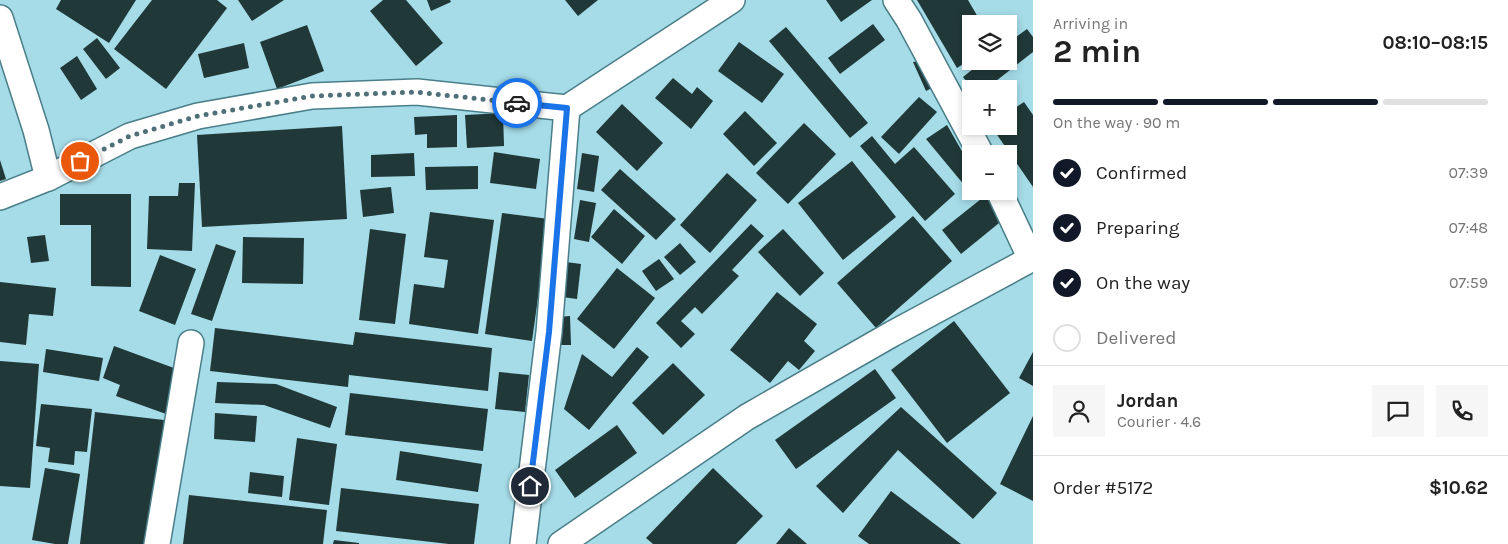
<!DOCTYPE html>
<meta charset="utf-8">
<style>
:root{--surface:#fff;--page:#f6f6f6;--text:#222;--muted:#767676;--line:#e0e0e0;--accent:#111827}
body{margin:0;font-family:Karla,sans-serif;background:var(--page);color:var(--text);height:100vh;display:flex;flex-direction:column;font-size:19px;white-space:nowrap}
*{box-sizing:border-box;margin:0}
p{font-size:16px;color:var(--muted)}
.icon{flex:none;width:28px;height:28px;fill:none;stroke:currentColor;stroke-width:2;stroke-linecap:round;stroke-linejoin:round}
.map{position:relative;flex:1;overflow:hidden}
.panel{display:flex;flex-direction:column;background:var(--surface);width:475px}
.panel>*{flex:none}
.fabs{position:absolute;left:962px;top:15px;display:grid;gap:10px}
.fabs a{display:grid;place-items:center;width:55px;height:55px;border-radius:0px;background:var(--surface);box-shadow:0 2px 8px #0003;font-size:25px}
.pin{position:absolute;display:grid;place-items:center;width:42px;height:42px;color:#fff;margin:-21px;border:2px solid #fff;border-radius:50%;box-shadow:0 1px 5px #0007}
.courier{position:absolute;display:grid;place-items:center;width:50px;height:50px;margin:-25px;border:4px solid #1a73e8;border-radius:50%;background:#fff;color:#222;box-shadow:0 1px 6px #0007}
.headline em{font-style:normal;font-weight:700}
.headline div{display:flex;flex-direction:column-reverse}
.headline{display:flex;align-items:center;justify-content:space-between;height:85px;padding:0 20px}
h1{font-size:32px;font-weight:700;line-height:38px}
.bar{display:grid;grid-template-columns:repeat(4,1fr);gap:8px 5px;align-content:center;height:60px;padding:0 20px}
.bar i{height:6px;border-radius:4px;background:var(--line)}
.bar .current{background:var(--accent)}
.bar p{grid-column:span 4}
.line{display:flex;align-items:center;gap:12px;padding:0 20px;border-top:1px solid var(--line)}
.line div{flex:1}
.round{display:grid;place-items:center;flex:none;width:52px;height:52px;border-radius:0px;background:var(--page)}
ol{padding:0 20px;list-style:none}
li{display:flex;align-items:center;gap:15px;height:55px}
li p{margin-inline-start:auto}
li .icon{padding:5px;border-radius:50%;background:var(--accent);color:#fff;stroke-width:4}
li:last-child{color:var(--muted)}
li i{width:28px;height:28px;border:2px solid var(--line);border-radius:50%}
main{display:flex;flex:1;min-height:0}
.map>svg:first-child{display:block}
</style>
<main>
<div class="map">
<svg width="1033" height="544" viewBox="0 0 1033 544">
<rect width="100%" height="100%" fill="#a5dce8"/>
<g fill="#203837">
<polygon points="61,0 136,0 109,43 56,9"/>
<polygon points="152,0 217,0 227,8 166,89 114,49"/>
<polygon points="238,0 284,0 252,21"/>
<polygon points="383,0 406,0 443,43 416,66 370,11"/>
<polygon points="427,0 450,0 451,2 431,11"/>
<polygon points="565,0 598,0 578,16"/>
<polygon points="826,0 872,0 841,22"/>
<polygon points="917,0 968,0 982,24 971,24 971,59 957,68"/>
<polygon points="873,24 885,40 840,74 828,58"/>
<polygon points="307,25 324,71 277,89 260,42"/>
<polygon points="786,27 868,123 850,138 769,41"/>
<polygon points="1027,29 1033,37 1033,52 996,81 1002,89 972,89 963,77 983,61 1009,61 1009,42"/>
<polygon points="97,38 120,68 106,79 83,49"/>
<polygon points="739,42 784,74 762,103 718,71"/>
<polygon points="244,43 249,68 204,78 198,54"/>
<polygon points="77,56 97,89 81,100 60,68"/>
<polygon points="920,61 934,87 926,91 913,62"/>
<polygon points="673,78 692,94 697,87 713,101 691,129 655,98"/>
<polygon points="919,97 937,112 899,154 881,137"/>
<polygon points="1024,102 1033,115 1033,187 991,126 1009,126 1009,112"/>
<polygon points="622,104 663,143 637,171 596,132"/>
<polygon points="745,111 777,143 754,166 723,134"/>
<polygon points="503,113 504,146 467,148 465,115"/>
<polygon points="457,115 457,147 427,148 427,134 415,135 414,117"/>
<polygon points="804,123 836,154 788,204 756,173"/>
<polygon points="947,125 971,167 971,192 970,192 926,139"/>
<polygon points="342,126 347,219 202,227 197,135"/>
<polygon points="872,136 895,164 914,147 955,194 925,221 860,146"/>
<polygon points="494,152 540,159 536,189 490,183"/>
<polygon points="414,153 415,176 371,177 371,155"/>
<polygon points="582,153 599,156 594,192 577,189"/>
<polygon points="0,160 6,179 0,181"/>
<polygon points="852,161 896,217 843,260 798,203"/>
<polygon points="478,166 478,189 426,190 425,167"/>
<polygon points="620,169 676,219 656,240 601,190"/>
<polygon points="727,173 757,200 710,253 680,225"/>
<polygon points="179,183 195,183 192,251 147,249 149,196 178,196"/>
<polygon points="391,187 394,213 363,217 360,190"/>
<polygon points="60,194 131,194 131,287 91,286 91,225 60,225"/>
<polygon points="986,195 1004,219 961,254 942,230"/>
<polygon points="580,200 596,203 589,242 574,239"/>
<polygon points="614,209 645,236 622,264 591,237"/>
<polygon points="430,212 494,220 478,334 409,324 414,284 444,288 448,260 424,257"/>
<polygon points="502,213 549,219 532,341 485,334"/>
<polygon points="913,216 952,261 876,328 837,283"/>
<polygon points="751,224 764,236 732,270 739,276 702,314 695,307 681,321 695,334 681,348 656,323"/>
<polygon points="370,229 406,234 395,324 359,320"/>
<polygon points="783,229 824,273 800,296 758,252"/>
<polygon points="45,235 49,261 31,263 27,237"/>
<polygon points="243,237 304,238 303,284 242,283"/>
<polygon points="680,243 696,262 680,275 664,257"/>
<polygon points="216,244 236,251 212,321 191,314"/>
<polygon points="160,255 196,269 175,325 139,311"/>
<polygon points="659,259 674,279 656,291 642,271"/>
<polygon points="566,262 581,264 577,299 562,297"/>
<polygon points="617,268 655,298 614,349 577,319"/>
<polygon points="0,282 56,288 53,316 29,314 26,345 0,342"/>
<polygon points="777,292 817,324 804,341 815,351 799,370 788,361 770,383 730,350"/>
<polygon points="570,316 571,345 558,345 557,317"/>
<polygon points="954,321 1010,393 947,443 891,370"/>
<polygon points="215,328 353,345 355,332 492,348 488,391 349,375 348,387 210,371"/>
<polygon points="114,346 182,371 166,414 116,396 120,385 103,378"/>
<polygon points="637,347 649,357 589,430 564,409 582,354 612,377"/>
<polygon points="46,349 103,358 99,381 43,372"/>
<polygon points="1033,352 1033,386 1019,378"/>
<polygon points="0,361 39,364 30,488 0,486"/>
<polygon points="673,363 705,395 663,435 632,403"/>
<polygon points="875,369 896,398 796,469 775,440"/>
<polygon points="499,372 529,375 525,412 495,409"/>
<polygon points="217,382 276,384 337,407 330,428 264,405 215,403"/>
<polygon points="350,393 488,409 483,451 345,435"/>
<polygon points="41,404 92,409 87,452 75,451 74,465 48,462 50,448 36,446"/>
<polygon points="901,407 997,493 973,519 898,450 843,513 816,486"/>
<polygon points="95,412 164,420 150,544 80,544"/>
<polygon points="215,413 257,416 255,442 214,439"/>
<polygon points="1033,416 1033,501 1000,484"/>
<polygon points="617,425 637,453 575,498 555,470"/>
<polygon points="297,438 337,444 329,505 289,500"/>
<polygon points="400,451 482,464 478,492 396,480"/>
<polygon points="45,468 80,474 68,544 55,544 32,540"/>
<polygon points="713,468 763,516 736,544 653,544 646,538"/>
<polygon points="250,472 284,476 282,497 248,493"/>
<polygon points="341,488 479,504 474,544 449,544 336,531"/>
<polygon points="891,491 961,544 869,544 858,536"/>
<polygon points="189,495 327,510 323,544 183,544"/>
<polygon points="789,528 807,544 776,544"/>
<polygon points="334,540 359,543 359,544 333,544"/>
</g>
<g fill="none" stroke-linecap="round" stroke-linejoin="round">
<defs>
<g id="street">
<polyline points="896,0 909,20 981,154"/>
<polyline points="0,18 36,130 48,178"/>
<polyline points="999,191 1031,259 1033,259"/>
<polyline points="0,197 48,178 130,136 198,116 312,96 417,92 567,108"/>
<polyline points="157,544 191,343"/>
<polyline points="523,544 549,332 567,108 732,0"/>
<polyline points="561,544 747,417 892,334 1031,259"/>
</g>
</defs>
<use href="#street" stroke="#4a7e89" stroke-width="28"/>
<use href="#street" stroke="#fff" stroke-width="25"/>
</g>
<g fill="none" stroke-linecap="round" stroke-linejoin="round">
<polyline stroke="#4f7078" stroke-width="5" stroke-dasharray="0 9" points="80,161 130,136 198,116 312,96 416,92 517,103"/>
<polyline stroke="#1a73e8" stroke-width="6" points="517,103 567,108 549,332 530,486"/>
</g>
</svg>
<div class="fabs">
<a><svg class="icon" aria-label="layers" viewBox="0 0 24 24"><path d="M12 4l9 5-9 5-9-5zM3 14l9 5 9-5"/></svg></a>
<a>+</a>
<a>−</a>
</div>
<div class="pin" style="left:80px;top:161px;background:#ea580c"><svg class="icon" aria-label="bag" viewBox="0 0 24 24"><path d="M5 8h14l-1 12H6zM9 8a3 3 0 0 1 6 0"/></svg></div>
<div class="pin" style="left:530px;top:486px;background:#1f2937"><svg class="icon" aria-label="home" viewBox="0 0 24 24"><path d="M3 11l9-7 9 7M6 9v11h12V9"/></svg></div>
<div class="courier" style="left:517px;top:103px"><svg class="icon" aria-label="car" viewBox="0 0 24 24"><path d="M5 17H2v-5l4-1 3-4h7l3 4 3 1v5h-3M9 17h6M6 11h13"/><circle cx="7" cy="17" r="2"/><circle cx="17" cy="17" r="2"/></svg></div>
</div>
<section class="panel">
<div class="headline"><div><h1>2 min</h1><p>Arriving in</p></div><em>08:10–08:15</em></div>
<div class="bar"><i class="current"></i><i class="current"></i><i class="current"></i><i></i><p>On the way · 90 m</p></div>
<ol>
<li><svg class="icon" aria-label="check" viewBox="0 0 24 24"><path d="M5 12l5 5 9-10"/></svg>Confirmed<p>07:39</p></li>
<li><svg class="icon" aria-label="check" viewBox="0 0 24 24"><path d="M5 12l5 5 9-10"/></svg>Preparing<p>07:48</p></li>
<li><svg class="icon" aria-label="check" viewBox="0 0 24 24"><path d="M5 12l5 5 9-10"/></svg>On the way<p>07:59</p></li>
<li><i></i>Delivered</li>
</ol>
<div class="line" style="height:90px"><a class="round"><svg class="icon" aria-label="person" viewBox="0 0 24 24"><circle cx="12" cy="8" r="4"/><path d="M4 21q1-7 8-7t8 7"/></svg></a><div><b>Jordan</b><p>Courier · 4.6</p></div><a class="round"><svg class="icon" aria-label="chat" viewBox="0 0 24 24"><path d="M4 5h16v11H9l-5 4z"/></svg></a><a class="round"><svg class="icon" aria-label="phone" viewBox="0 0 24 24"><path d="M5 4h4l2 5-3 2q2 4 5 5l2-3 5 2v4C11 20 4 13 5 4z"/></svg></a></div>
<div class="line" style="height:65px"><div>Order #5172</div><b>$10.62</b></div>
</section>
</main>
